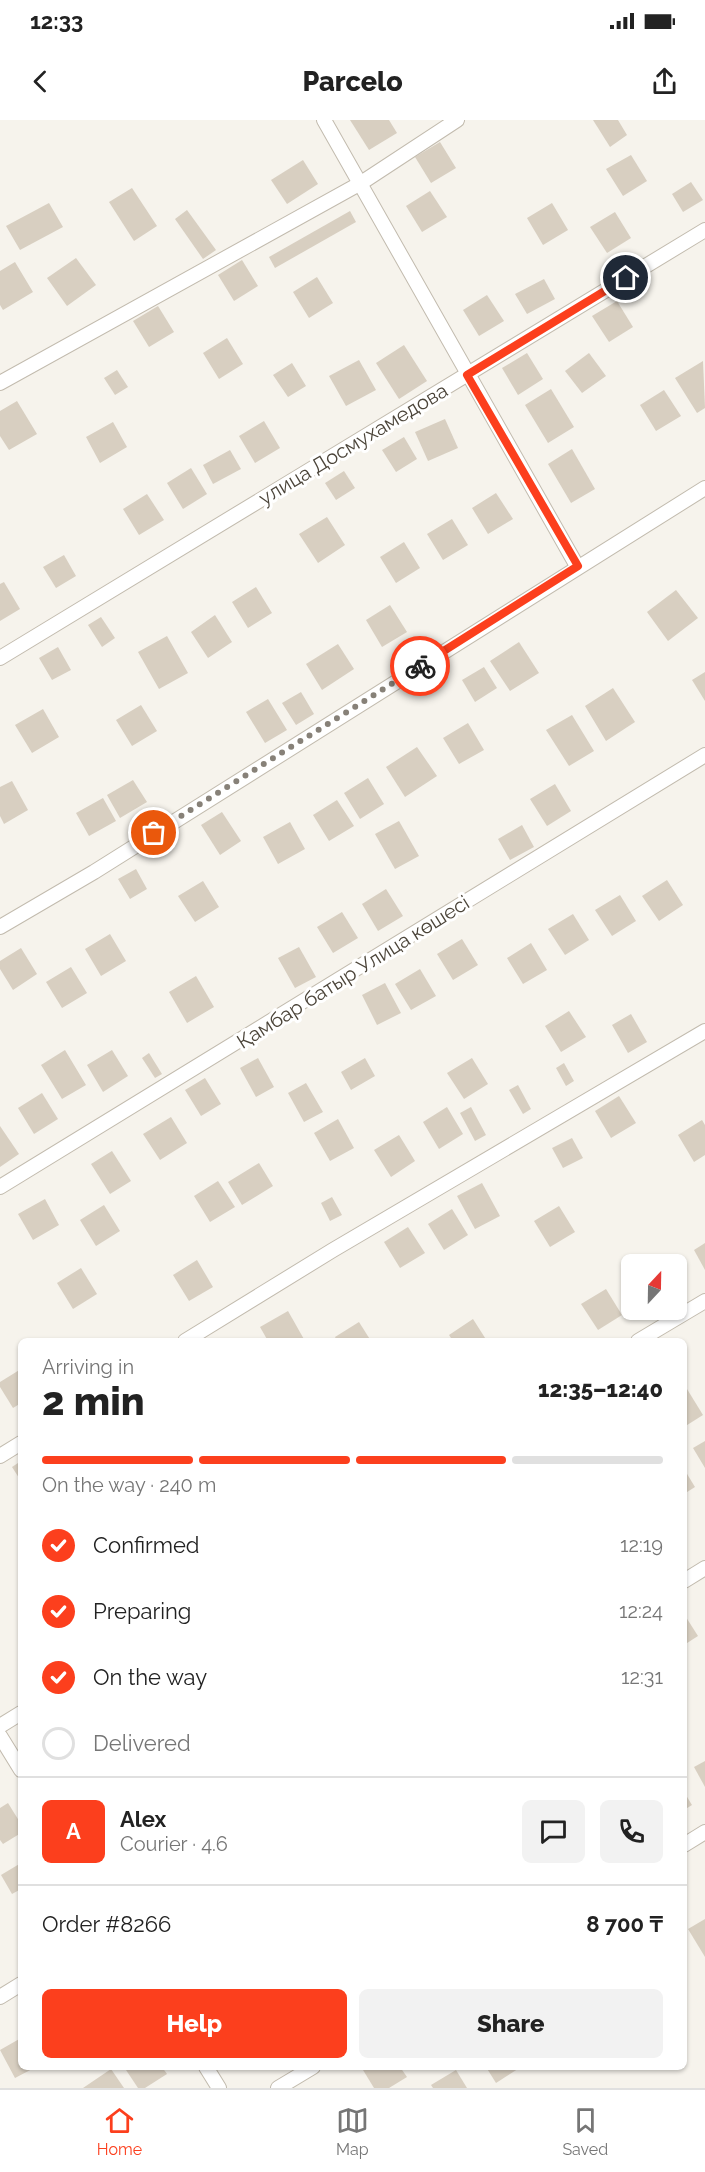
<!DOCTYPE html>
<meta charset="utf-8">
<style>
:root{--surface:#fff;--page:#f2f2f2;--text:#222;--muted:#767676;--line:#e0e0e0;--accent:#fc3f1d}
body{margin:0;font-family:Raleway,sans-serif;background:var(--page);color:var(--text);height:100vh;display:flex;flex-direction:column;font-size:22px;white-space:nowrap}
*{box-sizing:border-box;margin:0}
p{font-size:20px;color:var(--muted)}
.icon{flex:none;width:33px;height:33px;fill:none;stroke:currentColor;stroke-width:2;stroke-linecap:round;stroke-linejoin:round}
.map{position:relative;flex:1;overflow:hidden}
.sheet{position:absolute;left:18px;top:1218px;width:669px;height:732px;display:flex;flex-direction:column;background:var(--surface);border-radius:9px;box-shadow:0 2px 4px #0004}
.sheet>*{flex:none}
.needle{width:39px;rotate:22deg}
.tools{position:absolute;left:621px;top:1134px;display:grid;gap:12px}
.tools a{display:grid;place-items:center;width:66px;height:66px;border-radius:9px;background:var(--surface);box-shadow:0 2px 4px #0004;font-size:30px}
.pin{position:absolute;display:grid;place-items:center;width:51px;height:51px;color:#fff;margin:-26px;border:3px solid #fff;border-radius:50%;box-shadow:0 2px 6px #0007}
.courier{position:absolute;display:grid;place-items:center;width:60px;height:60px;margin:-30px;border:4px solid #fc3f1d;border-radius:50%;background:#fff;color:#222;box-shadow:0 2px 8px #0007}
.head em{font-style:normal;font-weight:800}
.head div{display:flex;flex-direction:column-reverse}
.head{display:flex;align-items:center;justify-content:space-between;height:102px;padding:0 24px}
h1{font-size:39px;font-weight:800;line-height:45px}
.bar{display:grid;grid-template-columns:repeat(4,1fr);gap:9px 6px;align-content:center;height:72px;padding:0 24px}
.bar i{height:8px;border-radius:4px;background:var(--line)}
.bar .active{background:var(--accent)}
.bar p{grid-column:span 4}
.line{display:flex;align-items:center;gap:15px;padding:0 24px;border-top:2px solid var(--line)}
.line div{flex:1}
.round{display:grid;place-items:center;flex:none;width:63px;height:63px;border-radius:9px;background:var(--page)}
ol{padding:0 24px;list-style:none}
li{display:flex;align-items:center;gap:18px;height:66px}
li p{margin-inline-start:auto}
li .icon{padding:6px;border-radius:50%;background:var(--accent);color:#fff;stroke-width:4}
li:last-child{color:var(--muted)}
li i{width:33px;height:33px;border:3px solid var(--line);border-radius:50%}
.action{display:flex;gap:12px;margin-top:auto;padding:12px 24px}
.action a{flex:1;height:69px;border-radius:9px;background:var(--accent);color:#fff;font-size:24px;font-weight:800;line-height:69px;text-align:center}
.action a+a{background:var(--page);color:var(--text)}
.status{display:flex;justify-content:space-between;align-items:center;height:42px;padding:0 30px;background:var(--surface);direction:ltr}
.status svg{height:16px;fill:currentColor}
header{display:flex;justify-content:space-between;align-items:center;height:78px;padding:0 24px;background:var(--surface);font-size:27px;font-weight:800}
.tabs{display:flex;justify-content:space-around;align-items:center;height:84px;border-top:2px solid var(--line);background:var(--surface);font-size:16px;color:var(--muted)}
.tabs a{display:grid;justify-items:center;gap:3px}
.tabs .active{color:var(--accent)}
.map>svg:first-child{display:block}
</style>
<div class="status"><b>12:33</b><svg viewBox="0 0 49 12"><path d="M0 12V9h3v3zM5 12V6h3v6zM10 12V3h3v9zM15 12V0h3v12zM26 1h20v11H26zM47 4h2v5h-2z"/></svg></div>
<header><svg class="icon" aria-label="back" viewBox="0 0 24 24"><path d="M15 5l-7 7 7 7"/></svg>Parcelo<svg class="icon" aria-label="share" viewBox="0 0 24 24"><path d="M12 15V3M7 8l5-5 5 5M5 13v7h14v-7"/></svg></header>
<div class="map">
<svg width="705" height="1968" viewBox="0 0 705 1968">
<rect width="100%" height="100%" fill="#f6f3ec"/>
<g fill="#d8cfc1">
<polygon points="350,0 389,0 397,13 369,30"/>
<polygon points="593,0 618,0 627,15 610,27"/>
<polygon points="440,22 456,48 431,63 415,37"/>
<polygon points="631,35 647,61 623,76 606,49"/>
<polygon points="303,40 318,64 287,84 271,60"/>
<polygon points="691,62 703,80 683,92 672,74"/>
<polygon points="132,68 157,106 134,121 109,82"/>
<polygon points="430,71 447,97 422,112 406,86"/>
<polygon points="49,83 63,107 20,130 6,106"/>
<polygon points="552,83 568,110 543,125 527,98"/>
<polygon points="187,90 216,130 203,139 175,99"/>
<polygon points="350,91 356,102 275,148 269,137"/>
<polygon points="615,92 631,118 607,133 590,107"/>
<polygon points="76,138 96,165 67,186 47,158"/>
<polygon points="242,140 258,166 234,181 218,155"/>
<polygon points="15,142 33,172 3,190 0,185 0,151"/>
<polygon points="317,157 333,183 309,198 293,172"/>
<polygon points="544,159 555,179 527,194 515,174"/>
<polygon points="487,175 504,201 479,216 463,190"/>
<polygon points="617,181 633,207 609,222 592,196"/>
<polygon points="158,186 174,212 149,227 133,201"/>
<polygon points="227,218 243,244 219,259 203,233"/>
<polygon points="404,225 427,261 399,279 376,243"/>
<polygon points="527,233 543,259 518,275 502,248"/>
<polygon points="589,233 606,256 582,273 565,251"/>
<polygon points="359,240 376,270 346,286 329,256"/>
<polygon points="703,241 705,288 697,293 675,258"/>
<polygon points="292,243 306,266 288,277 273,255"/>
<polygon points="117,250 128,267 115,275 104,258"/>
<polygon points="551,269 574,307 548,323 525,285"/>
<polygon points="664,270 681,296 656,311 640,285"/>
<polygon points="17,281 37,314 9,330 0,316 0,291"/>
<polygon points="445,299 458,328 428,341 415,312"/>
<polygon points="264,301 280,328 255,343 239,316"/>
<polygon points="113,302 127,327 100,343 86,317"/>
<polygon points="404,317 417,339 396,352 382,330"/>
<polygon points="572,329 595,369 571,383 548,344"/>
<polygon points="230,330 241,349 213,364 203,345"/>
<polygon points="191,348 207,374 183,389 167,363"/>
<polygon points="344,351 355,368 336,380 325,363"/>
<polygon points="496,373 513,399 488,414 472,388"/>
<polygon points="147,374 164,400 139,415 123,389"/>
<polygon points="327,397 345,425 318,443 299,414"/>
<polygon points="452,399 468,425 443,440 427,414"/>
<polygon points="404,422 420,448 396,463 380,437"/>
<polygon points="64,435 76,456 56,468 43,447"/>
<polygon points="4,462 20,489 0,501 0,464"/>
<polygon points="256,467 272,493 248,508 232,482"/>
<polygon points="676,470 698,498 668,521 647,492"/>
<polygon points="390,485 407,512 382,527 366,500"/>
<polygon points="215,495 232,522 208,538 191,512"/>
<polygon points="101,497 115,518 102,527 88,505"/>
<polygon points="167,516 188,553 159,569 138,532"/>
<polygon points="519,522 539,553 510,571 490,541"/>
<polygon points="338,524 354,549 322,570 306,544"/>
<polygon points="58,527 71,550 52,560 39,538"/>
<polygon points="484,547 497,568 475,582 462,560"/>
<polygon points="705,552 705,581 692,560"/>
<polygon points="613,568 635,602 606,621 585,586"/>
<polygon points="301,572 314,594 296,605 282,583"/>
<polygon points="268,579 287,610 265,623 246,592"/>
<polygon points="141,585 157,611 132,626 116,600"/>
<polygon points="43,589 59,617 32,633 15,605"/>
<polygon points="572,595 594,631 569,646 546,610"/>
<polygon points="468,603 484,630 459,644 443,618"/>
<polygon points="417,627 437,656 405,677 386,647"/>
<polygon points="368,658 384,684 360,699 344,673"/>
<polygon points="133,660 147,682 120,698 107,675"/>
<polygon points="12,661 28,690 4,704 0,696 0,667"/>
<polygon points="555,664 571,691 547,706 530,679"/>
<polygon points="103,678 116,701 89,716 76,693"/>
<polygon points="337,680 354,706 329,721 313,695"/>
<polygon points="222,692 241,721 220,735 201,705"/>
<polygon points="399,701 419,736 395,749 375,714"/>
<polygon points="290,702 305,729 278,744 263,717"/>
<polygon points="522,705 534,727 510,740 498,719"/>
<polygon points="136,749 147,769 130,779 118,759"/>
<polygon points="667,760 683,785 659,801 642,776"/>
<polygon points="203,761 219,787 195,802 178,776"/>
<polygon points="386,769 403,796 378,811 362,784"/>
<polygon points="620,775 636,801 612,816 595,790"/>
<polygon points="342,792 358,818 333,833 317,807"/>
<polygon points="573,794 589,820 565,835 548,809"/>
<polygon points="110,814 126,841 101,856 85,829"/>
<polygon points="462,819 478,845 453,860 437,834"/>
<polygon points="531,823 547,850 523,864 507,838"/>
<polygon points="299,827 316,857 295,868 278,838"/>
<polygon points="21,828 37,854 13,870 0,849 0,841"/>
<polygon points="71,847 87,873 62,888 46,862"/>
<polygon points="420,849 436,876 411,890 395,864"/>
<polygon points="196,856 214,887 187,903 169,872"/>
<polygon points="385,863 401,893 377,905 362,875"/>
<polygon points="569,891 586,917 561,932 545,906"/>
<polygon points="631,894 647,922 628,933 612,905"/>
<polygon points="65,930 86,965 62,979 41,945"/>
<polygon points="112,930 128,956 103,972 87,945"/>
<polygon points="149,933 162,954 155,958 142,938"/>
<polygon points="258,938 274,967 256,977 240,948"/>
<polygon points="365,938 375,956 351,970 341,952"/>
<polygon points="472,938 488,964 464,979 447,953"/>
<polygon points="564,943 574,961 566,966 556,948"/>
<polygon points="205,958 221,984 201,996 185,970"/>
<polygon points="306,963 323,992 304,1002 288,973"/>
<polygon points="518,965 531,989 523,994 509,970"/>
<polygon points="42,973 58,999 34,1014 18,988"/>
<polygon points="619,976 636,1003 611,1018 595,991"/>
<polygon points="447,987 463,1014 439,1029 423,1002"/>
<polygon points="471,987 486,1015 475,1021 460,993"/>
<polygon points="171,997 187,1023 160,1040 143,1014"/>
<polygon points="338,999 354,1028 330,1041 314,1013"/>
<polygon points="702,1000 705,1005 705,1035 694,1042 678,1015"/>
<polygon points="0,1006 19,1034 0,1047"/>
<polygon points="399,1015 415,1041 391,1057 374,1030"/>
<polygon points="572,1018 583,1038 563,1048 552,1028"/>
<polygon points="112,1031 131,1061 110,1074 91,1044"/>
<polygon points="259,1043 273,1066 242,1085 228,1062"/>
<polygon points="218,1061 235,1087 210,1102 194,1076"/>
<polygon points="482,1063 500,1096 475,1109 457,1076"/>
<polygon points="332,1077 342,1095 330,1101 321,1083"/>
<polygon points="45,1079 59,1105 33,1120 18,1094"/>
<polygon points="104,1085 120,1111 96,1126 80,1100"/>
<polygon points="559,1086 575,1112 550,1127 534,1101"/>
<polygon points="452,1089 468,1115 444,1130 428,1104"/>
<polygon points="408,1107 425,1133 400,1148 384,1122"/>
<polygon points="705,1123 705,1150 694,1130"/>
<polygon points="197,1140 213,1167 189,1181 173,1155"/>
<polygon points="81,1148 97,1174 73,1189 57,1163"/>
<polygon points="606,1169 622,1195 598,1210 581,1184"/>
<polygon points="288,1191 305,1221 268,1221 260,1207"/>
<polygon points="473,1199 487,1221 453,1221 449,1215"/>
<polygon points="359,1202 371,1221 337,1221 335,1217"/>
<polygon points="21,1249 21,1283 13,1288 0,1267 0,1262"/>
<polygon points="687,1269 703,1295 684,1307 684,1271"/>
<polygon points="705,1321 705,1348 693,1328"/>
<polygon points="21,1341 21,1361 12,1347"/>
<polygon points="684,1349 695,1367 684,1374"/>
<polygon points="684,1494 698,1516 684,1525"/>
<polygon points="705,1641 705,1667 694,1647"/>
<polygon points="684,1672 692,1685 684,1690"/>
<polygon points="8,1683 21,1704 21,1713 3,1724 0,1720 0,1688"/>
<polygon points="21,1743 21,1769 12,1774 1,1755"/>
<polygon points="705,1799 705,1837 688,1809"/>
<polygon points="21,1918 21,1947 36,1947 15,1958 0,1930"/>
<polygon points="124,1947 162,1947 167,1954 145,1968 138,1968"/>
<polygon points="368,1947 400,1947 407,1957 389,1968 374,1968 363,1950"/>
<polygon points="486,1947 521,1947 496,1963"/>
<polygon points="111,1949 124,1968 83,1968"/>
<polygon points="456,1950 467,1968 433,1968 431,1965"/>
</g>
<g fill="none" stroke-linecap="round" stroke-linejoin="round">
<defs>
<g id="street">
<polyline points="324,0 577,446"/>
<polyline points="0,263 361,63 457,0"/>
<polyline points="0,538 705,110"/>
<polyline points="0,807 94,752 705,368"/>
<polyline points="0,1067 705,635"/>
<polyline points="185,1221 333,1130 705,911"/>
<polyline points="638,1221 705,1181"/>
<polyline points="0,1336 21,1323"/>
<polyline points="684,1461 705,1448"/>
<polyline points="0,1606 21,1593"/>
<polyline points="0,1616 21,1650"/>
<polyline points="684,1725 705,1712"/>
<polyline points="0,1877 21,1864"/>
<polyline points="206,1947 219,1968"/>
<polyline points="278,1968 313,1947"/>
</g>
</defs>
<use href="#street" stroke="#c2bbae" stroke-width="16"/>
<use href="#street" stroke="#fff" stroke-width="14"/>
</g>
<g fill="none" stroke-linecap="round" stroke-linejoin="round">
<polyline stroke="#878178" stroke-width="6" stroke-dasharray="0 10.8" points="154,713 420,546"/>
<polyline stroke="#fc3f1d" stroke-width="8" points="420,546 578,446 467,255 626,158"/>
</g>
<g text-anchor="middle" stroke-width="6" stroke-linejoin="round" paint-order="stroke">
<g font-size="20" fill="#4b4439" stroke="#fff">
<text transform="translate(353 324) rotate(-31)" y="7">улица Досмухамедова</text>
<text transform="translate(353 852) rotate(-32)" y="7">Қамбар батыр Улица көшесі</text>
</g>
</g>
</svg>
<div class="tools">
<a><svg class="needle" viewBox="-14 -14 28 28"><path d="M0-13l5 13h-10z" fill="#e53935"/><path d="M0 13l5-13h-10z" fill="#767676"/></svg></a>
</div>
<div class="pin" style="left:154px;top:713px;background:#ea580c"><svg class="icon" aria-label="bag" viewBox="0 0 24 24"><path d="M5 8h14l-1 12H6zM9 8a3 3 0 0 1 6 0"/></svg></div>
<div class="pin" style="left:626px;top:158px;background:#1f2937"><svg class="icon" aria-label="home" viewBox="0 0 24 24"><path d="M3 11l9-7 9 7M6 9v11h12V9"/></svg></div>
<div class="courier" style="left:420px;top:546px"><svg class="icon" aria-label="bike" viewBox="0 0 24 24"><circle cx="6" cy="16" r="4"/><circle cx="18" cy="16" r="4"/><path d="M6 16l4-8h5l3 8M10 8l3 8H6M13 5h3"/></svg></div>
<section class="sheet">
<div class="head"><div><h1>2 min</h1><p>Arriving in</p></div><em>12:35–12:40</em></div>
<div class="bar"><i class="active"></i><i class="active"></i><i class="active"></i><i></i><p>On the way · 240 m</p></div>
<ol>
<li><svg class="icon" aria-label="check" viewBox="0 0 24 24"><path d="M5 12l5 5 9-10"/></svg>Confirmed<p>12:19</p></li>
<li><svg class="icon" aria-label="check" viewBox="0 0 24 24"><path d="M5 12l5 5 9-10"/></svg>Preparing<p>12:24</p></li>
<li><svg class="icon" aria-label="check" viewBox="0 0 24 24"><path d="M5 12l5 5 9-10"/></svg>On the way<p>12:31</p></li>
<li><i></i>Delivered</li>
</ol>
<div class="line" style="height:108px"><b class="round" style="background:var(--accent);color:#fff">A</b><div><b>Alex</b><p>Courier · 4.6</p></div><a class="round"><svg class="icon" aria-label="chat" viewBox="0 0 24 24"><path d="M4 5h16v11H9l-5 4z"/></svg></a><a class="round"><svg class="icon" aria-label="phone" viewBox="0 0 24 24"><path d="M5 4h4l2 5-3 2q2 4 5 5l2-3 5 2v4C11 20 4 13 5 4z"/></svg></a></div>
<div class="line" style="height:78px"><div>Order #8266</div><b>8 700 ₸</b></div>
<div class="action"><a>Help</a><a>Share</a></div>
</section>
</div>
<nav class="tabs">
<a class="active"><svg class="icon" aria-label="home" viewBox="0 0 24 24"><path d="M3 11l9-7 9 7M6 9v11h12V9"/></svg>Home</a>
<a><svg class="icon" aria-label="map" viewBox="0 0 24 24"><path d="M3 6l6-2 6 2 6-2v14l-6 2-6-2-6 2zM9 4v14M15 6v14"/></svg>Map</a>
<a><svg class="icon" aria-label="saved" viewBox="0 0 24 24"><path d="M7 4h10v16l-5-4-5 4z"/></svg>Saved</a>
</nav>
